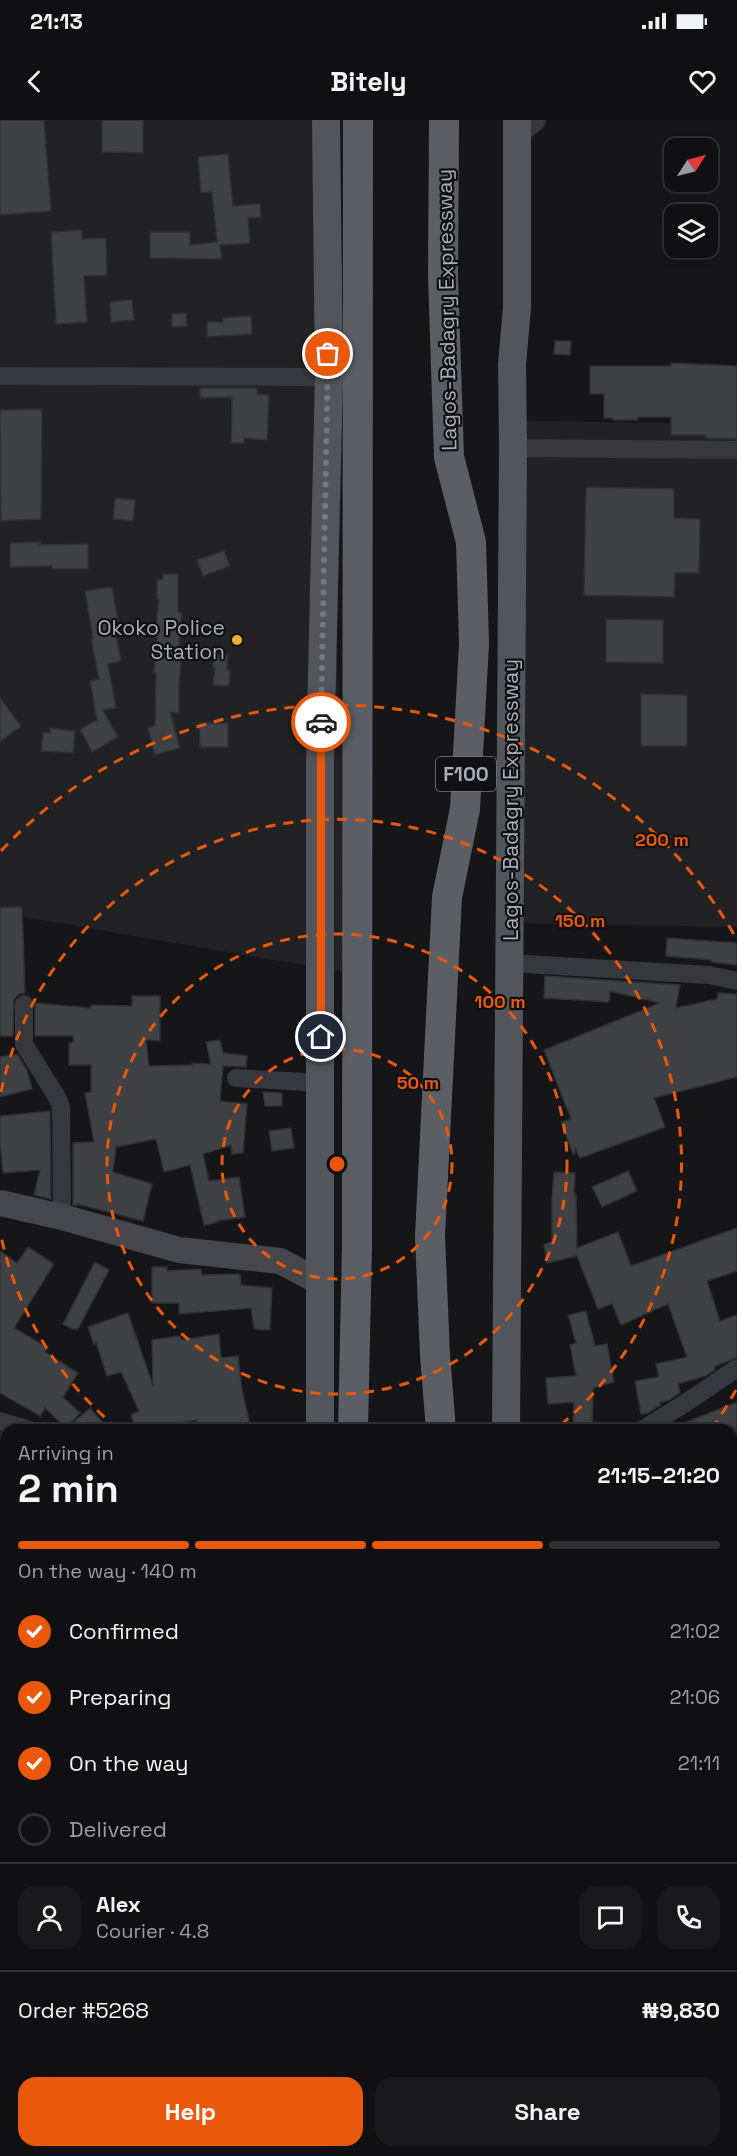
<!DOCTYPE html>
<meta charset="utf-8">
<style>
:root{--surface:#101012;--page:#19191b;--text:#f1f3f6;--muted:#9c9d9f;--line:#303032;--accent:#ea580c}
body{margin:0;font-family:"Space Grotesk",sans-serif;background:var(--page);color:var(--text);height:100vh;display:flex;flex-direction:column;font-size:22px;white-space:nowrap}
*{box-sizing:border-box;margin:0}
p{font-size:20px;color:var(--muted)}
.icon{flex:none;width:33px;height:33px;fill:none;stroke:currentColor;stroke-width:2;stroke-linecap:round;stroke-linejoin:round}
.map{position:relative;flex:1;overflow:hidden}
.side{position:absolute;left:0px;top:1304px;width:738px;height:734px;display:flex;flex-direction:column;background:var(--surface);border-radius:18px 18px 0 0;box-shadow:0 3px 9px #0003,0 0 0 2px var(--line)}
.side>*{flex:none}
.needle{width:39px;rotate:54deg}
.fabs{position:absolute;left:664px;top:18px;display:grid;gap:12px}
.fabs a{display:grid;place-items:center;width:54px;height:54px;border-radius:12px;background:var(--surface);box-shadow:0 3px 9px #0003,0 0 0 2px var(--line);font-size:30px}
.pin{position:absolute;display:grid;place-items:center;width:51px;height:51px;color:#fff;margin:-26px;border:3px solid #fff;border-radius:50%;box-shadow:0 2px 6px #0007}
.courier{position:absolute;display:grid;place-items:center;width:60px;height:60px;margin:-30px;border:4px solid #ea580c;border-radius:50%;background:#fff;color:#222;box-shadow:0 2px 8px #0007}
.headline em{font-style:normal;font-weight:600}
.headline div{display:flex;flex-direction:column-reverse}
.headline{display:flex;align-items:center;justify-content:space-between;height:102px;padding:0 18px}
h1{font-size:39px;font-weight:600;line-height:45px}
.bar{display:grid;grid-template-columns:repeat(4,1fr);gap:9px 6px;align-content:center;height:72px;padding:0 18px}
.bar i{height:8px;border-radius:4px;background:var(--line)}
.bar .current{background:var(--accent)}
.bar p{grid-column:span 4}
.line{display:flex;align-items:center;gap:15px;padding:0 18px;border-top:2px solid var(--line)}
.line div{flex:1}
.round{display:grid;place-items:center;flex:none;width:63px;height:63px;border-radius:18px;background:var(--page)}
ol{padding:0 18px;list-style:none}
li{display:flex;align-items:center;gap:18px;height:66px}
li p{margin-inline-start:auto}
li .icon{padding:6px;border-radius:50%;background:var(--accent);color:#fff;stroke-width:4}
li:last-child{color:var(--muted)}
li i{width:33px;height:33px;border:3px solid var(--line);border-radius:50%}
.cta{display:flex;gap:12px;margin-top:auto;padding:12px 18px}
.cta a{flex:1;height:69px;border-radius:18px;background:var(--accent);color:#fff;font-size:24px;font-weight:600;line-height:69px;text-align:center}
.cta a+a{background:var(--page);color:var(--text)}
.status{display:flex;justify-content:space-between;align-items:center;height:42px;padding:0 30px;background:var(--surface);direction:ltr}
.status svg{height:16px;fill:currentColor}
header{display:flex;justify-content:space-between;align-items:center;height:78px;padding:0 18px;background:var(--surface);font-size:27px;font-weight:600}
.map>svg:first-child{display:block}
</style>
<div class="status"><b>21:13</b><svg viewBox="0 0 49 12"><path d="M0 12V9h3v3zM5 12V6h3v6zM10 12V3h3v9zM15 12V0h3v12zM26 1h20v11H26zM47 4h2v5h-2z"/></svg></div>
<header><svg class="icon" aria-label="back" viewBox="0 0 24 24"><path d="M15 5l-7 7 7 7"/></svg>Bitely<svg class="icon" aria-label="heart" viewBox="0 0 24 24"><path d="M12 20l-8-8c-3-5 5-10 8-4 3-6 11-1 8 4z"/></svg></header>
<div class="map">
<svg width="737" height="2036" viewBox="0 0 737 2036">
<rect width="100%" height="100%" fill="#161618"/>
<g fill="#222225">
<polygon points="0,0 312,0 328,392 356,854 0,793"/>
<polygon points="523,301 737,304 737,807 505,803"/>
</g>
<g fill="#404145" stroke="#303034" stroke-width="1.5">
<polygon points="0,0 44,0 51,91 0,95"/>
<polygon points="102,0 143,0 143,33 102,32"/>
<polygon points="228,34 233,86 260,84 261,97 248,98 250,123 220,125 222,139 150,138 150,112 190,112 190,125 217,122 212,72 201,73 198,37"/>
<polygon points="82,110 82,119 106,118 107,155 84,156 87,202 56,204 51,112"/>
<polygon points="132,180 134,200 111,202 110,182"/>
<polygon points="186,193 187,206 172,207 172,194"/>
<polygon points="251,196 252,214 207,217 207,202 223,202 223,198"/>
<polygon points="555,221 571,221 570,235 554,234"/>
<polygon points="671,243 737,246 737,319 706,318 706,315 671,315 671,297 638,297 638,300 613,300 613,298 604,298 604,274 590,274 590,246 671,246"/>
<polygon points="200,268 257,268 257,274 269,275 267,320 244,318 244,323 231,323 232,277 200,278"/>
<polygon points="42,289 41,399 1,401 0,290"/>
<polygon points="586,367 674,369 674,398 700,399 699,453 675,453 674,477 584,475"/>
<polygon points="115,378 135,380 133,401 113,399"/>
<polygon points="40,422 40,425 88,424 88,449 52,449 52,446 10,447 10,423"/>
<polygon points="224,431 230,446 203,456 197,440"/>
<polygon points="163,454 178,454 178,492 182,493 179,526 182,527 179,566 179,593 170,592 180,628 155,635 148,608 155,606 156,553 154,553 157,515 155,515 159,480 157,480 157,460 163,459"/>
<polygon points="112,467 118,501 113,501 121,541 108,544 116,588 103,590 118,617 92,632 80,609 97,600 90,561 99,559 91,519 93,519 85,471"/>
<polygon points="606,499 663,500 663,543 606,542"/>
<polygon points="213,534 228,535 227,550 230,550 229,566 213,565 215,548 213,548"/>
<polygon points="641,574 687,575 687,626 641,626"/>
<polygon points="0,578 21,606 0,622"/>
<polygon points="199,603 228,603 228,627 200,627"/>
<polygon points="50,608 75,611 73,633 41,631 43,612 50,613"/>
<polygon points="0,787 22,787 25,873 19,874 14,879 13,916 0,916"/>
<polygon points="667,818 737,823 737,845 712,842 712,840 666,836"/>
<polygon points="545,856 680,865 676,888 717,879 718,873 737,874 737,957 654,978 665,1007 580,1038 575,1028 575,1034 573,1034 561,1002 571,999 544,930 660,883 610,871 609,882 544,878"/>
<polygon points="132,876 160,876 160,921 146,920 149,946 192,945 192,943 211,944 206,922 220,920 223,933 247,936 246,947 223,946 220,981 247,984 243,1033 232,1034 231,1025 203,1034 209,1061 239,1057 245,1097 217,1101 218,1102 204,1105 190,1045 164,1052 156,1019 116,1027 113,1052 152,1064 143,1101 77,1084 77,1086 73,1085 73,1023 94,1022 85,973 91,972 91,945 69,945 69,923 74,922 73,916 35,916 35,883 91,888 91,885 132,886"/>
<polygon points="17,934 27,950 32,969 0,977 0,937"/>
<polygon points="263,972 282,973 282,986 265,986"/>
<polygon points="50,991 51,1079 34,1075 40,1050 3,1053 0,1023 0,996"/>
<polygon points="291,1008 294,1028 272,1031 269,1011"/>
<polygon points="628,1051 637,1071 602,1087 592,1067"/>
<polygon points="554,1052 575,1053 574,1075 576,1074 577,1128 618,1112 631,1146 737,1108 737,1151 707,1161 720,1201 737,1195 737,1237 714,1247 715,1250 705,1256 678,1264 680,1273 669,1280 660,1282 660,1285 648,1293 641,1294 635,1261 659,1257 656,1244 687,1237 668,1184 621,1205 612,1184 598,1189 577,1136 547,1143 544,1124 552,1122 552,1078"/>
<polygon points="28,1127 54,1144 14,1208 48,1228 45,1232 78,1253 63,1277 80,1293 66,1308 45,1288 40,1296 0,1273 0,1131 17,1143"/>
<polygon points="95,1142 109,1150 78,1209 73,1209 63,1204"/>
<polygon points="152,1147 167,1147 167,1151 201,1149 202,1155 240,1154 241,1165 272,1168 270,1210 254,1209 251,1188 179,1194 179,1183 152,1183"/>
<polygon points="586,1191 595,1226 607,1224 614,1262 593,1268 592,1310 573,1310 574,1282 548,1284 546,1258 576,1256 570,1225 576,1223 568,1195"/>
<polygon points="128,1193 153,1266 152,1220 180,1216 181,1220 219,1214 221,1238 238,1236 242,1270 250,1305 233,1310 199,1310 197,1300 162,1306 164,1310 136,1310 131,1295 139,1291 121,1252 107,1256 96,1222 94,1225 88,1207"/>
<polygon points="737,1282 737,1310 726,1310 725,1307 712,1310 667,1310"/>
<polygon points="90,1288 109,1310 83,1310 75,1301"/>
</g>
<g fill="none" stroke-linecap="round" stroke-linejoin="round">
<g stroke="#37383d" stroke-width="18">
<polyline points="0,256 329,257"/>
<polyline points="513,328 737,330"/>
<polyline points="510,843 709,855 737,861"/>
<polyline points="24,884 24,924 58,979 61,987 62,1097"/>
<polyline points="236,958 321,963"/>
<polyline points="0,1301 30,1310"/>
<polyline points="642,1310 687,1282 737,1248"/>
<polyline points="0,1532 6,1533"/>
<polyline points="732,1574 737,1572"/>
<polyline points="0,1608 6,1607"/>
<polyline points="0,1755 6,1753"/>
<polyline points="0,1878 6,1876"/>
<polyline points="732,1910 737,1909"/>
<polyline points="647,2036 648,2031"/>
</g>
<polyline stroke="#37383d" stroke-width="22" points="518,14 535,0"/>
<polyline stroke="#45474d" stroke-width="26" points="0,1083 62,1097 179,1130 280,1141 320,1162"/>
<g stroke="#53555c" stroke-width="28">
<polyline points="320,1310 320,641 329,257 326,0"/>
<polyline points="506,1310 513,328 512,244 517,188 517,0"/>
<polyline points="319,2031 319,2036"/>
<polyline points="503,2031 503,2036"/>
</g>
<g stroke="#5b5e65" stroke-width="30">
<polyline points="353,1310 357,1125 358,0"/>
<polyline points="441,1310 435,1235 430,1116 447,777 465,689 474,524 471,422 449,337 443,156 444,0"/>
<polyline points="354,2031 354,2036"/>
<polyline points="450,2036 450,2031"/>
</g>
</g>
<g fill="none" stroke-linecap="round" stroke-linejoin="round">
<polyline stroke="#757880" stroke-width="6" stroke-dasharray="0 10.8" points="321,602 328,234"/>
<polyline stroke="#ea580c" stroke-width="8" points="321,602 321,917"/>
</g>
<g fill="none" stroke="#e8590c" stroke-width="3" stroke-dasharray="10 8">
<circle cx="337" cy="1044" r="115"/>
<circle cx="337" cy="1044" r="230"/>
<path d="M118 1309A344 344 0 0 1 1 1116M1 972A344 344 0 1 1 556 1309"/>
<path d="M736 1270A459 459 0 0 1 713 1307M1 731A459 459 0 0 1 736 818"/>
</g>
<circle fill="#f2b134" stroke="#111113" stroke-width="2" cx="237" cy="520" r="6"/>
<g text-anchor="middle" stroke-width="4.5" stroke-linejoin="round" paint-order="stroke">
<rect fill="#111113" stroke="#7b7e86" stroke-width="1.5" x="436" y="637" width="60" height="34" rx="4.5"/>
<g font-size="20" font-weight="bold" fill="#a8adb8">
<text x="466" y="661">F100</text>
</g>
<g font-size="21" fill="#a8adb8" stroke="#111113">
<text transform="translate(447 190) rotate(-91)" y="7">Lagos-Badagry Expressway</text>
<text transform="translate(511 680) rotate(-90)" y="7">Lagos-Badagry Expressway</text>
</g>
<g font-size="21" fill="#a8adb8" stroke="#111113" text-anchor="end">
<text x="225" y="515">Okoko Police<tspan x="225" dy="24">Station</tspan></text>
</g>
</g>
<circle cx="337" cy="1044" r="9" fill="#e8590c" stroke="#111113" stroke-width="3"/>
<g font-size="18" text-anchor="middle" font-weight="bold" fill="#e8590c" stroke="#111113" stroke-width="4.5" stroke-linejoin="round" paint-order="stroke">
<text x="662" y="726">200 m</text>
<text x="580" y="807">150 m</text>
<text x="500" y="888">100 m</text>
<text x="418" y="969">50 m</text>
</g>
</svg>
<div class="fabs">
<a><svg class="needle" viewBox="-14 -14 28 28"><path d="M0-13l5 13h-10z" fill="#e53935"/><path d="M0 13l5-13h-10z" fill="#9c9d9f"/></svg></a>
<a><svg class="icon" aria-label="layers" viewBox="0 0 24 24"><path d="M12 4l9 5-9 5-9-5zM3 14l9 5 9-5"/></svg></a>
</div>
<div class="pin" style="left:328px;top:234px;background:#ea580c"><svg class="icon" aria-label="bag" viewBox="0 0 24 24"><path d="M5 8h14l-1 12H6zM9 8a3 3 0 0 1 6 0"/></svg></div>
<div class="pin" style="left:321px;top:917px;background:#1f2937"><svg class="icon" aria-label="home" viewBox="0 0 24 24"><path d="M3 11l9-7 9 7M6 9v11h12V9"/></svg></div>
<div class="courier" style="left:321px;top:602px"><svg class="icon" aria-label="car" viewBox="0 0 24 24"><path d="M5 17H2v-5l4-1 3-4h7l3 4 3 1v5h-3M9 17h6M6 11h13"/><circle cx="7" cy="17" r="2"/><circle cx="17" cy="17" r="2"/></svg></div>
<section class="side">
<div class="headline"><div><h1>2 min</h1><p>Arriving in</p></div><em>21:15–21:20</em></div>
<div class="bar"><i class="current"></i><i class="current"></i><i class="current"></i><i></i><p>On the way · 140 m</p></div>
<ol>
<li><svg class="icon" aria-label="check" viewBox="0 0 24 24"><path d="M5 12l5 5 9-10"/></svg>Confirmed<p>21:02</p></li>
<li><svg class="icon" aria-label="check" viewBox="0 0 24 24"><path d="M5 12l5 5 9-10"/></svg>Preparing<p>21:06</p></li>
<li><svg class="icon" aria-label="check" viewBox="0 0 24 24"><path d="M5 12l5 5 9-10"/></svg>On the way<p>21:11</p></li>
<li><i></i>Delivered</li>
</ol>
<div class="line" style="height:108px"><a class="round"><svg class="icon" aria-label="person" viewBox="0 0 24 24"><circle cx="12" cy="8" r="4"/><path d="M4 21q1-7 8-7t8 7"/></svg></a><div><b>Alex</b><p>Courier · 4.8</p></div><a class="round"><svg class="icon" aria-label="chat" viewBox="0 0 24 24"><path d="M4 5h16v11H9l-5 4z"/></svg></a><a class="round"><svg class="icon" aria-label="phone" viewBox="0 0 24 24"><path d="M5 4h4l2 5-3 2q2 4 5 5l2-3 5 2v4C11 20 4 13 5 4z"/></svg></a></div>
<div class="line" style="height:78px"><div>Order #5268</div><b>₦9,830</b></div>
<div class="cta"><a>Help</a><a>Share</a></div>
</section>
</div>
